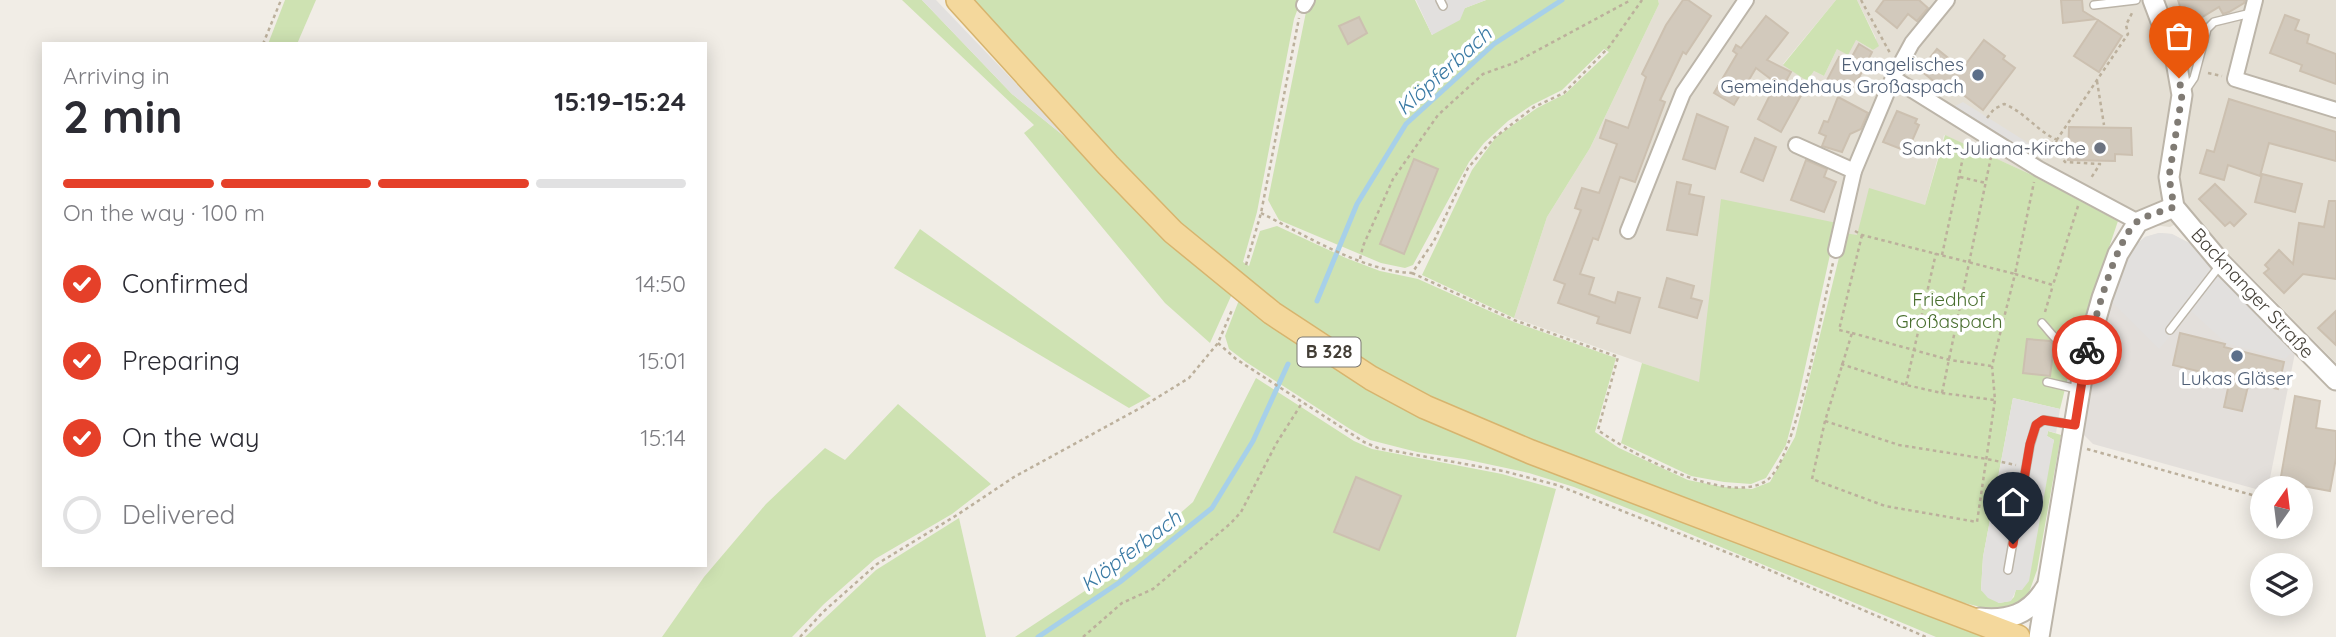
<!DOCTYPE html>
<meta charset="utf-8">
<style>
:root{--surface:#fff;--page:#f7f7f7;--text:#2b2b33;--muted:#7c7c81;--line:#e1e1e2;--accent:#e54029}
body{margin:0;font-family:Quicksand,sans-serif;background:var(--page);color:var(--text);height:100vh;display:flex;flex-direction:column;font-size:26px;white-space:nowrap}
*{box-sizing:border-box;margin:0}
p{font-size:23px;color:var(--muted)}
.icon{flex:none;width:38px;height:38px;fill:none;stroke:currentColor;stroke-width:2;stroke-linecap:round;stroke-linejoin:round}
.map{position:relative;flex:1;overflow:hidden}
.side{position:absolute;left:42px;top:42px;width:665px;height:525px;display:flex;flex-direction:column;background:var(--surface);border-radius:0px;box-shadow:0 4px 18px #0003}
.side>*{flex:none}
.needle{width:46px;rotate:14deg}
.buttons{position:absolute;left:2250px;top:476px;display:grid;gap:14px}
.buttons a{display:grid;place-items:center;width:63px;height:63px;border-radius:50%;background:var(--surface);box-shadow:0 4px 18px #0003;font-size:35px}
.pin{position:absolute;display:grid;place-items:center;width:60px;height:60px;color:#fff;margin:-72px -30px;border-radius:50% 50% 50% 0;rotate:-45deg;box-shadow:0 0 7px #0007}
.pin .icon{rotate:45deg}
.courier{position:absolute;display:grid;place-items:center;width:70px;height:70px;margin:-35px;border:5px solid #e54029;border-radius:50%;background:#fff;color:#222;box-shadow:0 2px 9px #0007}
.overview em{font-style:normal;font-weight:800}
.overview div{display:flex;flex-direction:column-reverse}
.overview{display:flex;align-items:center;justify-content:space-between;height:119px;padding:0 21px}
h1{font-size:46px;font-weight:800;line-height:52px}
.bar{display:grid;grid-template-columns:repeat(4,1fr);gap:10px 7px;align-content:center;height:84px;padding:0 21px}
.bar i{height:9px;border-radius:5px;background:var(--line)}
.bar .on{background:var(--accent)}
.bar p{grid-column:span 4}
ol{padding:0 21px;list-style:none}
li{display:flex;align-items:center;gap:21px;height:77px}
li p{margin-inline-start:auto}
li .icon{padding:7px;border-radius:50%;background:var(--accent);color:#fff;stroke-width:4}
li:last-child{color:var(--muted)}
li i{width:38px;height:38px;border:4px solid var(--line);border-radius:50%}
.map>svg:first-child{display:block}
</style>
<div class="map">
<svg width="2336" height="637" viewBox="0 0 2336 637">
<rect width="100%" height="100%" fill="#f1ede6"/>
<polygon fill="#e4dfd4" points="1658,0 1836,0 1783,64 1807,81 1814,71 1824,76 1837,49 1856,40 1873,50 1876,38 1857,0 2336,0 2336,363 2191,216 2170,227 2118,221 2032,175 1944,135 1925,205 1857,236 1846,233 1699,383 1514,318 1547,217 1590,148 1659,4"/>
<polygon fill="#e3dfdb" points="2159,233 2172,234 2191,244 2296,348 2268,488 2263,488 2263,491 2093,444 2084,435 2083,421 2103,315 2145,237"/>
<g fill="#cee2b2">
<polygon points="285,0 316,0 297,44 268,44"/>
<polygon points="902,0 922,0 1012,94 1075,145 1150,223 1232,294 1210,343 1165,303 1024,133 1034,125"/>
<polygon points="974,0 1301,0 1294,19 1257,212 1243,262 1249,266 1260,231 1277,226 1346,258 1380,271 1418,279 1514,322 1616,358 1595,432 1619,448 1688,480 1723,487 1752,489 1770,482 1795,437 1845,233 1857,235 1869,188 1925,205 1945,135 2032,175 2118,221 2076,345 2060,409 2013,398 1983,557 1981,590 1999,603 2010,601 2014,597 2054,440 2047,436 2048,431 2061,435 2037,570 2027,598 2015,607 1992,610 1949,599 1470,417 1386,376 1280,307 1188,233 1113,158"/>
<polygon points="1312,0 1415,0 1432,35 1465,8 1486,0 1658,0 1659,4 1590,148 1547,217 1514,318 1422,275 1472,170 1496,137 1537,108 1565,94 1609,52 1604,49 1562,90 1532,105 1508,121 1484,143 1469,162 1413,265 1405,268 1381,263 1279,220 1268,200 1306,12"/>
<polygon points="1836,0 1857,0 1879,46 1873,50 1856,40 1848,55 1837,49 1824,76 1814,71 1807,81 1783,65"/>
<polygon points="1721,199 1837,223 1799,395 1786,445 1766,478 1751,484 1724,482 1691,476 1621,443 1642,363 1699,382"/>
<polygon points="920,229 1151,396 1129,408 894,268"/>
<polygon points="1239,300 1426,419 1477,443 1991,637 1936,637 1652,518 1574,487 1529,473 1464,459 1417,452 1370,440 1350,429 1246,362 1229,349 1225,336"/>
<polygon points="1256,378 1354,441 1372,449 1502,474 1556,489 1516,637 1015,637 1112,573 1193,502"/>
<polygon points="898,404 991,484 952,514 875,559 824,604 792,637 662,637 704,577 766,504 825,448 845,460"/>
<polygon points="959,518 986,637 805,637 876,570"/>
</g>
<g fill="#e2e0de">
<polygon points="922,0 936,0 1075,145 1012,94"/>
<polygon points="1416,0 1486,0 1465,8 1460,20 1432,35"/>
<polygon points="1963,102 2041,151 2035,160 1951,108"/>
<polygon points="2159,233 2172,234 2191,244 2296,348 2285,359 2226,343 2191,311 2159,349 2108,298 2130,249 2145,237"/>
<polygon points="2013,398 2060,409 2056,433 2048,431 2047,436 2054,440 2029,581 2022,590 2016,590 2011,601 1999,603 1988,598 1981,590 1983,557"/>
</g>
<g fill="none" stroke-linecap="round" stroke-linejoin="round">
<g stroke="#a7d0e9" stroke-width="5">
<polyline points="1317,301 1357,204 1406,124 1494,44 1562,0"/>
<polyline points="1038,637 1120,582 1212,508 1253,441 1288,364"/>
</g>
</g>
<g fill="#d2c9bc" stroke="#ccc0b0" stroke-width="2">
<polygon points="1683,0 1688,0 1711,16 1686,54 1683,52 1660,100 1665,102 1635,182 1620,177 1598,240 1593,238 1580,274 1594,278 1589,294 1615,303 1618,292 1640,298 1630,333 1597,323 1599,317 1558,303 1565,284 1554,280 1581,210 1575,208 1582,188 1599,193 1617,144 1600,138 1606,120 1628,128 1646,77 1642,74 1666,25"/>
<polygon points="1884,0 1919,0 1928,8 1917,21 1908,14 1897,28 1876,11"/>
<polygon points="2061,0 2082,0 2083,11 2096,19 2063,23"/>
<polygon points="2178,0 2245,0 2244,3 2229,12 2223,14 2219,7 2196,21 2200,30 2198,39 2192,43"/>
<polygon points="2285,15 2299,20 2295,30 2309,35 2307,43 2336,54 2336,84 2300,71 2302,65 2270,53"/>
<polygon points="1766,16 1788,33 1767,60 1791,72 1786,81 1804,90 1781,132 1758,119 1776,83 1756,68 1734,105 1714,93 1737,54 1733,51 1736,45 1741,48"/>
<polygon points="1359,17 1367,33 1348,44 1339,26"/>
<polygon points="2098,20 2122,36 2099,72 2074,56"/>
<polygon points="1984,40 2005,56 2003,59 2015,68 1983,110 1952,86 1949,89 1938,81 1936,83 1920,70 1937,49 1962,69"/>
<polygon points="1859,44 1872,52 1850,95 1826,82 1839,57 1849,62"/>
<polygon points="1838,97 1868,113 1861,129 1850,134 1842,152 1822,146 1826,136 1819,133 1824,121 1828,122"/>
<polygon points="2229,99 2336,132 2336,161 2269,143 2260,176 2228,165 2224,180 2200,173 2207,150 2214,152"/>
<polygon points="1897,111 1917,119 1915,123 1919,125 1909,148 1903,145 1901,149 1883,142"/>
<polygon points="1697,114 1728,127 1715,169 1683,159"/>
<polygon points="2069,127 2131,128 2132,155 2115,154 2115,161 2068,160"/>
<polygon points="1755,138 1776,147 1763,181 1741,172"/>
<polygon points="1414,159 1438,169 1404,254 1380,244"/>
<polygon points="1806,160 1827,169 1824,177 1836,182 1824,212 1791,200"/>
<polygon points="2262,174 2302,184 2295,212 2255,202"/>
<polygon points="1677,182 1691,185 1689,194 1704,197 1697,235 1667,230"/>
<polygon points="2215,184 2246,214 2234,226 2230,222 2225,226 2199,199"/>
<polygon points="2329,201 2336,201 2336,279 2303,274 2284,293 2264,273 2269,269 2265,265 2279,250 2293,264 2299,223 2324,227"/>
<polygon points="1667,278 1694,286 1691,298 1702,301 1697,318 1659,307"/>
<polygon points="2336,311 2336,345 2318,328"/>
<polygon points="2180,333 2225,344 2224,347 2284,362 2278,389 2249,382 2242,411 2224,407 2230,379 2173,365"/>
<polygon points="2027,339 2050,341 2054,346 2050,376 2023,373"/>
<polygon points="2295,396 2320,401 2316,428 2336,431 2336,458 2330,491 2292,484 2291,488 2279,488"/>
<polygon points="1356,477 1401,496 1379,550 1334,532"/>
</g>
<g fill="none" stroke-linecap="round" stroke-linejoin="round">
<defs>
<g id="service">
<polyline points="1440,0 1443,6"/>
<polyline points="2094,5 2136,0"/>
<polyline points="2185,91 2194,78 2207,29 2214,22 2251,13"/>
<path d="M2042,323c17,19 18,25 43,30"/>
<polyline points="2170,330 2221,264"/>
<polyline points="2047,382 2077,389"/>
<polyline points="2008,570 2030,445 2036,425 2044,420 2074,425"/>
</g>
<g id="minor">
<polyline points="2255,0 2235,79 2336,110"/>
<polyline points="1304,5 1307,0"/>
<polyline points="1893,78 2039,169 2138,222"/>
<polyline points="1796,145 1854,171"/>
<polyline points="1628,231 1683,93 1746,0"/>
<polyline points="1836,250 1854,171 1893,78 1912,43 1947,0"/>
</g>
<g id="tertiary">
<polyline points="2153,0 2176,61 2182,95 2169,177 2174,207 2221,263 2336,380"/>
<path d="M1979,618c29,3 50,-3 66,-29"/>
<polyline points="2039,637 2086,354 2102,298 2118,254 2138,222 2174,207"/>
</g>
<polyline id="primary" points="958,0 1108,165 1173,232 1272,313 1371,378 1425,407 1531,452 2018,637"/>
</defs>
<use href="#service" stroke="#bcb5a9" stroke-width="10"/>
<use href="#minor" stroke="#bcb5a9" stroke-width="18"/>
<use href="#tertiary" stroke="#bcb5a9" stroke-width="23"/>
<use href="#primary" stroke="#d7b46e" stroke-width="26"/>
<g stroke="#bcb09c" stroke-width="2.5" stroke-dasharray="3.5 3.5" stroke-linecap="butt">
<polyline points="1861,0 1890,53"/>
<polyline points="263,44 281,0"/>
<polyline points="2208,73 2222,76"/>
<polyline points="2097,81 2104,125"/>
<path d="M1987,118l7,-9 10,-5c24,9 39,36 65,39"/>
<polyline points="2056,141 2060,155 2065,162 2100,164 2091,178"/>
<polyline points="2038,150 2056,141 2128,34 2126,25 2132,13"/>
<polyline points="1960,177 1986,183"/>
<path d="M1261,213c44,22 101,58 151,60l22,-32 34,-73 26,-30 40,-31 30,-14 45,-46 33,-47"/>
<polyline points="1855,231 1862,235 2015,274 2034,182"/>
<polyline points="1862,235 1839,330 1852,333 1825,421 1812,479 1885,506 1977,522 1995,400 1992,366 2015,274 2053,285 2078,206"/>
<polyline points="1942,255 1965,148"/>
<polyline points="1360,259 1363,246 1393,179 1438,115 1483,74 1514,63 1631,0"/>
<polyline points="1246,265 1261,213 1299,18"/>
<path d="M1412,273l102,47 104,37 -20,73c33,24 129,76 168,51 30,-19 57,-178 67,-218"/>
<polyline points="2045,312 2053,285"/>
<polyline points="1852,333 1950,360 1991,366"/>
<polyline points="1218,343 1236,359 1364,442 1378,448 1503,471 1557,485 1746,560 1926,637"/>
<polyline points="1841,364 1906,385 1942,393 1994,400"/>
<polyline points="1906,385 1936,253"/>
<polyline points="1942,393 1991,157"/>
<polyline points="1825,421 1899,445 1987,459 2016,465"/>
<polyline points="2087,449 2263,498"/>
<polyline points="2301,509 2307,511"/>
<polyline points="800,637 823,612 877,564 957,515 1014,477 1142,407 1189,378 1218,343 1232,310"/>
<polyline points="1083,637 1122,603 1153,589 1231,523 1241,512 1276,444 1302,403"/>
</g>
<use href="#service" stroke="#fff" stroke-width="7"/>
<use href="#minor" stroke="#fff" stroke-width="14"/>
<use href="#tertiary" stroke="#fff" stroke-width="19"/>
<use href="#primary" stroke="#f4d89c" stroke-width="23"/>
</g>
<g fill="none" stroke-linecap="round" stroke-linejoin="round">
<path stroke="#807b74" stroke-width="7" stroke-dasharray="0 12.6" d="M2087,350c8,-29 28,-111 51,-129 9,-6 25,-10 36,-14l-5,-30 13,-82 -3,-17"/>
<polyline stroke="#e54029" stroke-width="9" points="2013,544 2030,444 2036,425 2043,420 2075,425 2087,350"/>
</g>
<g fill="#5c6f8a" stroke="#fff" stroke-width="2.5">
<circle cx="1978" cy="75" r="7"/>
<circle cx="2237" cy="356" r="7"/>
</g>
<circle fill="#6b7280" stroke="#fff" stroke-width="2.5" cx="2100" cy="148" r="7"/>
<g text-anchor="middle" stroke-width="7" stroke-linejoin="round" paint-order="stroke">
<rect fill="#fff" stroke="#7b7872" stroke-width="2" x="1297.5" y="337.5" width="63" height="29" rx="5"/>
<g font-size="18" font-weight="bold" fill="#433e36">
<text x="1329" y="358">B 328</text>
</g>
<g font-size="19" fill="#4e5e75" stroke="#fff" text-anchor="end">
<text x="1964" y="71">Evangelisches<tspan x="1964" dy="22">Gemeindehaus Großaspach</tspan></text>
<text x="2237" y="385" text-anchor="middle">Lukas Gläser</text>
</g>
<g font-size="19" fill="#5b616d" stroke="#fff" text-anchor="end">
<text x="2086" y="155">Sankt-Juliana-Kirche</text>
</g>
<g font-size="19" fill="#433e36" stroke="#fff">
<text transform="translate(2253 293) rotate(47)" y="7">Backnanger Straße</text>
</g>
<g font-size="19" fill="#496f2f" stroke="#fff">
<text x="1949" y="306">Friedhof<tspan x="1949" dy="22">Großaspach</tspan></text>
</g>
<g font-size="21" font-style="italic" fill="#3a7aa4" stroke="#fff">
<text transform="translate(1444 71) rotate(-42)" y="7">Klöpferbach</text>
<text transform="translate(1131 551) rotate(-37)" y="7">Klöpferbach</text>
</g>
</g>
</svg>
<div class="buttons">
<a><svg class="needle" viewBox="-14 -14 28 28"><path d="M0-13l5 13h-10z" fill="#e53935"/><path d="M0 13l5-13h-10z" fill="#7c7c81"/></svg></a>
<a><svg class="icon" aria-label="layers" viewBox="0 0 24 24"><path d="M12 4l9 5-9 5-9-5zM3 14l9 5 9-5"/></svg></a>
</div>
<div class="pin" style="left:2179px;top:78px;background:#ea580c"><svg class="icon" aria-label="bag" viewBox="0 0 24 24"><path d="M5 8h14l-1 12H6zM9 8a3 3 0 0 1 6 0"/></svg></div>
<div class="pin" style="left:2013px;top:544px;background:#1f2937"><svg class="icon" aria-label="home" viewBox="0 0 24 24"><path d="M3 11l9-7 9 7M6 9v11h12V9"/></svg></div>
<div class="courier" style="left:2087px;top:350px"><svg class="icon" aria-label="bike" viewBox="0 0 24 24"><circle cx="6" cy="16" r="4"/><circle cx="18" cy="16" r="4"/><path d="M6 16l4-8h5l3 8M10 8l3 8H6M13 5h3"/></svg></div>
<section class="side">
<div class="overview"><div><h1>2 min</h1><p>Arriving in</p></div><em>15:19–15:24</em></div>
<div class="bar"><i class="on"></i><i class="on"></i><i class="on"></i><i></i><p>On the way · 100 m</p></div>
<ol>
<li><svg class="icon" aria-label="check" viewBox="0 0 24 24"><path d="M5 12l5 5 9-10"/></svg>Confirmed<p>14:50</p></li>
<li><svg class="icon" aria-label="check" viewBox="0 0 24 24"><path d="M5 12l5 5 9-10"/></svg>Preparing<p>15:01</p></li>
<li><svg class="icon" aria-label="check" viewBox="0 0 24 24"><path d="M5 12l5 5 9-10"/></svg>On the way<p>15:14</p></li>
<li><i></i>Delivered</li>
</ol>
</section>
</div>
